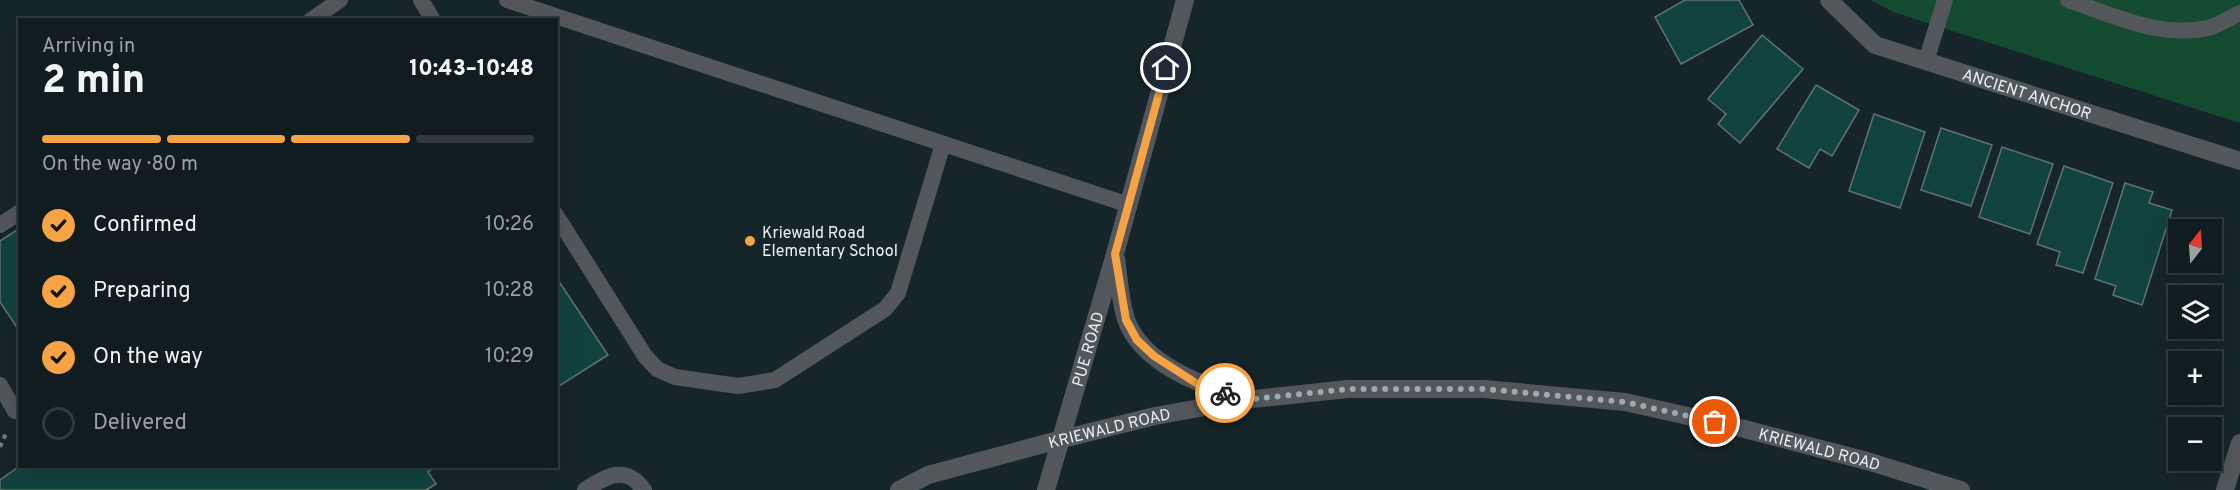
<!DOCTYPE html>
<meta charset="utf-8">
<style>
:root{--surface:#101c1f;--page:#192528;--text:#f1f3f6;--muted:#9ca1a4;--line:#303a3d;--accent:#f5a345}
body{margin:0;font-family:Overpass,sans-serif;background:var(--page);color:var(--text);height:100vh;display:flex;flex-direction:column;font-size:22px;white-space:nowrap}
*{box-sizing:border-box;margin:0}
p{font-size:20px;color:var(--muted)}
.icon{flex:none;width:33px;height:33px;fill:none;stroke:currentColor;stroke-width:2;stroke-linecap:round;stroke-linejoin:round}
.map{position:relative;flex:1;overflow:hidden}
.side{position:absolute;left:18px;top:18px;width:540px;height:450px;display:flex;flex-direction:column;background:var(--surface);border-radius:0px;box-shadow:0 6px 24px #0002,0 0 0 2px var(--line)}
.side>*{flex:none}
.needle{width:39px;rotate:17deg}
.fabs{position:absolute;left:2168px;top:219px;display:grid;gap:12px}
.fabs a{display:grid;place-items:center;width:54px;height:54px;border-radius:0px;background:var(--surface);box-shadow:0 6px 24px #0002,0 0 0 2px var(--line);font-size:30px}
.pin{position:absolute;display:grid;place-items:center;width:51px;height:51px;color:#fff;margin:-26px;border:3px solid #fff;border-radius:50%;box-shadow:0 2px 6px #0007}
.courier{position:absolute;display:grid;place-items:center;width:60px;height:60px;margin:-30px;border:4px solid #f5a345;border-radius:50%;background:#fff;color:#222;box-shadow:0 2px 8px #0007}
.overview em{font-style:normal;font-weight:800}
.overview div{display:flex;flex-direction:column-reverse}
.overview{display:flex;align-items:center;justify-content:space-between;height:102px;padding:0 24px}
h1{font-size:39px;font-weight:800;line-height:45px}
.bar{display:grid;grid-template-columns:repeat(4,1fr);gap:9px 6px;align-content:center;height:72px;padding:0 24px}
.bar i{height:8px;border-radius:4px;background:var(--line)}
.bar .current{background:var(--accent)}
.bar p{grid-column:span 4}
ol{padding:0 24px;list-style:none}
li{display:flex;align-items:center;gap:18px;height:66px}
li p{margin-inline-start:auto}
li .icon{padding:6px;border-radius:50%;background:var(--accent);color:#111;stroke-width:4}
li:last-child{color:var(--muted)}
li i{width:33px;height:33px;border:3px solid var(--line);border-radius:50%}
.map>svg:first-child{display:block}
</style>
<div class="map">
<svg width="2240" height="490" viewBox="0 0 2240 490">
<rect width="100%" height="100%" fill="#162529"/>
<polygon fill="#134a30" points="1871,0 2240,0 2240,123 1893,12"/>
<g fill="#11423f" stroke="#617371" stroke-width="1.5">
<polygon points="1685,0 1739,0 1753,25 1681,64 1655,17"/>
<polygon points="1762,35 1803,69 1740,143 1718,124 1726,114 1708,99"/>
<polygon points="1816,85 1859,110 1832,156 1820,149 1809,168 1777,149"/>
<polygon points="1874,114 1925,132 1900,208 1849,191"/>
<polygon points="1941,128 1992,145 1971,206 1921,190"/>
<polygon points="2002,147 2053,164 2030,234 1979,217"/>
<polygon points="2064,166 2113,183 2083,273 2056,265 2060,252 2037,244"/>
<polygon points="2125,183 2153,192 2149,203 2172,210 2142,305 2113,295 2116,286 2095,279"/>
<polygon points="20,228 20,324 16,326 0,302 0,241"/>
<polygon points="556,277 608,355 556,388"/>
<polygon points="20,466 436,466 428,472 436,484 426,490 0,490 0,480"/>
</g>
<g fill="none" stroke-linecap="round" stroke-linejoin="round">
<g stroke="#707d81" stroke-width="4" stroke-dasharray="4.5 4.5" stroke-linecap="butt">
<polyline points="0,447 7,431"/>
<polyline points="427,489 428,490"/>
</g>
<g stroke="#53575c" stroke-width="16">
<polyline points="421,0 433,20"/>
<polyline points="507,0 1129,205"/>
<path d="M2068,0c45,15 94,40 143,27 10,-3 20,-10 29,-14"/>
<polyline points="311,20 340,0"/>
<polyline points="1926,61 1945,0"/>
<polyline points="556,215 645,356 657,369 675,377 738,386 775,380 885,309 898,293 943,144"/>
<polyline points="0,225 20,212"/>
<polyline points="0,385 15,411"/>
<path d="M585,490c21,-14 41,-26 59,0"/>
</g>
<g stroke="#53575c" stroke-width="18">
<path id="s1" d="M1829,0l46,45 365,116"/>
<polyline points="2225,490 2240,443"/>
</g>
<g stroke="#53575c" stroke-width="18">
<path d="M1116,259c3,19 4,42 10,60 15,45 76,66 116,80"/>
<path id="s2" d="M899,490l29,-15 134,-36 93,-23 89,-16 104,-11h136l141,13 112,25 130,34 94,29"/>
<path id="s3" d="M1046,490l69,-236 70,-254"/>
</g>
</g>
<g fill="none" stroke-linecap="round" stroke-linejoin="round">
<polyline stroke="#9eaaad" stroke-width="6" stroke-dasharray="0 10.8" points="1225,393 1244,400 1348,389 1484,389 1625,402 1715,422"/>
<polyline stroke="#f5a345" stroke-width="8" points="1166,68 1115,254 1126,320 1137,340 1154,356 1199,385 1225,393"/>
</g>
<circle fill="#f5a345" stroke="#162529" stroke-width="2" cx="750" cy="241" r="6"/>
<g text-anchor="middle" stroke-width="4.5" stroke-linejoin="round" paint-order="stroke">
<g font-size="16" fill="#e7f1f4" stroke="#162529">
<text dy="6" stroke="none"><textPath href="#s1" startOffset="224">ANCIENT ANCHOR</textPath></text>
<text dy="6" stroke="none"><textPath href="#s3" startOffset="147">PUE ROAD</textPath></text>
<text dy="6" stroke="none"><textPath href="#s2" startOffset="220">KRIEWALD ROAD</textPath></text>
<text dy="6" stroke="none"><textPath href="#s2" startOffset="940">KRIEWALD ROAD</textPath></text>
</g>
<g font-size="16" fill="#e7f1f4" stroke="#162529" text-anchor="start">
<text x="762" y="238">Kriewald Road<tspan x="762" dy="18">Elementary School</tspan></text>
</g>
</g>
</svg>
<div class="fabs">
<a><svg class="needle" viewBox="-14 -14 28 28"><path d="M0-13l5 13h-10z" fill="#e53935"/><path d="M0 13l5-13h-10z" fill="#9ca1a4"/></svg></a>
<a><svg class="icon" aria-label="layers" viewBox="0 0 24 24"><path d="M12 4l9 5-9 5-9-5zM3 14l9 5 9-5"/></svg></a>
<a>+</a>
<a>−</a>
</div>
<div class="pin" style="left:1715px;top:422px;background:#ea580c"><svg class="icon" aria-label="bag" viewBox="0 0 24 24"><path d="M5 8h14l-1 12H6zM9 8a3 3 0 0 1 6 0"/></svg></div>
<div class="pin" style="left:1166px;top:68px;background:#1f2937"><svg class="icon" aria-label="home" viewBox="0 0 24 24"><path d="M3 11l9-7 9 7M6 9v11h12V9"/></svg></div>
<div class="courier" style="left:1225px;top:393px"><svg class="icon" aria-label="bike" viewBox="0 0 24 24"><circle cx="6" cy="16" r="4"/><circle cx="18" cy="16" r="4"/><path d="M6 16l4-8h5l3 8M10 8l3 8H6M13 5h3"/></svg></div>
<section class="side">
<div class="overview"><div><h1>2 min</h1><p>Arriving in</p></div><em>10:43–10:48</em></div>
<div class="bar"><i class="current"></i><i class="current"></i><i class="current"></i><i></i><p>On the way · 80 m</p></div>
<ol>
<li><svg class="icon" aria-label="check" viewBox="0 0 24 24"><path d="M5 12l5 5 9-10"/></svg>Confirmed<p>10:26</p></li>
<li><svg class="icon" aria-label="check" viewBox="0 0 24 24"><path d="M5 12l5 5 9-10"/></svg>Preparing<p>10:28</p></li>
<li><svg class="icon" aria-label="check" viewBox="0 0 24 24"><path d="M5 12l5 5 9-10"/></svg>On the way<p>10:29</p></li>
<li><i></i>Delivered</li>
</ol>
</section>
</div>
